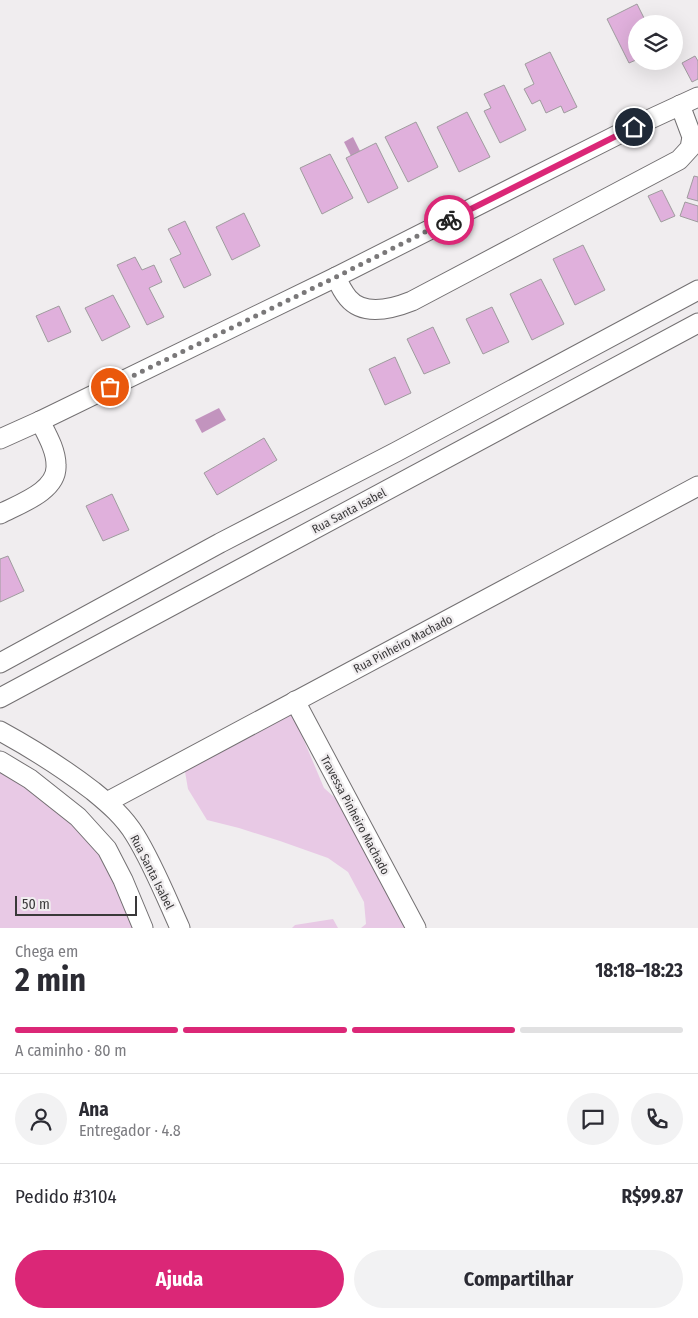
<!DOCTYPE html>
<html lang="pt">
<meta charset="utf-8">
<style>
:root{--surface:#fff;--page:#f2f2f3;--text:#2b2b33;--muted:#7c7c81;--line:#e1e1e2;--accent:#db2777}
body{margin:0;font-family:"Fira Sans Condensed",sans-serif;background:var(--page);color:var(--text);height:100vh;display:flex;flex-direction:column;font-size:19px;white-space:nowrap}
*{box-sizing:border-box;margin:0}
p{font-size:16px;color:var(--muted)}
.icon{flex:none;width:28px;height:28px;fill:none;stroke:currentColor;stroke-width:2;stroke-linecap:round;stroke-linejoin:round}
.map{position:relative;height:928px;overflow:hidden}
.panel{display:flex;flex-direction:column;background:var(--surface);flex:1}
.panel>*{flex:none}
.tools{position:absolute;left:628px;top:15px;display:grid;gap:10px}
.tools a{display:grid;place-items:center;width:55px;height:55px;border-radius:50%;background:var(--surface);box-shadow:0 5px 20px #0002;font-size:25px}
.scale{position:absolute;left:15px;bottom:12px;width:122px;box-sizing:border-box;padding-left:5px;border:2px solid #3a393a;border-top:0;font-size:14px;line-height:18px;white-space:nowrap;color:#3a393a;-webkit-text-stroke:4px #f0edef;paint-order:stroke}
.pin{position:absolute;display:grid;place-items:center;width:42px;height:42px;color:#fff;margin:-21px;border:2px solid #fff;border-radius:50%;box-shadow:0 1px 5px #0007}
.courier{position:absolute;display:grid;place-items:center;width:50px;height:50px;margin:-25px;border:4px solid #db2777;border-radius:50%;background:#fff;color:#222;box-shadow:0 1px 6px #0007}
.headline em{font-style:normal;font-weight:700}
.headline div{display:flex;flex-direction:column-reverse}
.headline{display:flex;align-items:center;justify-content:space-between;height:85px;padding:0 15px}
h1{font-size:32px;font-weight:700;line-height:38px}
.bar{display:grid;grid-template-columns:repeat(4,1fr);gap:8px 5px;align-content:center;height:60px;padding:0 15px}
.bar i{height:6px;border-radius:4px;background:var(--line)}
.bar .active{background:var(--accent)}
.bar p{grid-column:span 4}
.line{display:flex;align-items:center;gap:12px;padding:0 15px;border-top:1px solid var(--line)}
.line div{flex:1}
.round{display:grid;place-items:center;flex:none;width:52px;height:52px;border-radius:26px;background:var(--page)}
.cta{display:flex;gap:10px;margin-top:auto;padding:10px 15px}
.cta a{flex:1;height:58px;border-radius:30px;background:var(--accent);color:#fff;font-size:20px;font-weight:700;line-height:58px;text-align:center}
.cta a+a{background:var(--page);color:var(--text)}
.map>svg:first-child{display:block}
</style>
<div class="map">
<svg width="698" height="928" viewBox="0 0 698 928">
<rect width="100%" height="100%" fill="#f0edef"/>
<g fill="#e8c9e5">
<polygon points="292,712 324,788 342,804 406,928 361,928 366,924 364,902 348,872 328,858 280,841 239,828 207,820 188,789 184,766"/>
<polygon points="0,767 84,833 106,860 137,928 0,928"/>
<polygon points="333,919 338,928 292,928 295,925"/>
</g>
<g fill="#c294be">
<polygon points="353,137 360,151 351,156 344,142"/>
<polygon points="219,408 226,420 202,433 195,420"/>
</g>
<g fill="#e0b0dc" stroke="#9f9c9e">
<polygon points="637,4 647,24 636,24 636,60 629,63 607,19"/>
<polygon points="550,52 577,107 564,113 561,106 546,113 540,100 532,104 524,89 534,84 525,64"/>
<polygon points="695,56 698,61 698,79 692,82 682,63"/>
<polygon points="504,85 526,130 500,143 484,111 491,108 484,94"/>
<polygon points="467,112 490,157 459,172 437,127"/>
<polygon points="416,122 438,167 408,182 385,137"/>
<polygon points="376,143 398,188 368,203 346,158"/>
<polygon points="330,154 353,198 322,214 300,168"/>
<polygon points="694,176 698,177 698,201 687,198"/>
<polygon points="662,190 675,216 661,222 648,196"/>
<polygon points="685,202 698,206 698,222 680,216"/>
<polygon points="244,213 260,246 232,260 216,227"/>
<polygon points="185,221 211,275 184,288 170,259 181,254 168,229"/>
<polygon points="583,245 605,290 575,305 553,259"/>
<polygon points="135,257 142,270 154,265 162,282 149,288 164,317 147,325 117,265"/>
<polygon points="541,279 564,324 532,340 510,294"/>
<polygon points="113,295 130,327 102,341 85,308"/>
<polygon points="59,306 71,332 48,342 36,316"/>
<polygon points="492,307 509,342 483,354 466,319"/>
<polygon points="433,327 450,363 424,374 407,339"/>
<polygon points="395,357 411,393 385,405 369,369"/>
<polygon points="264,438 277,460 217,495 204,473"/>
<polygon points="112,494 129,530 103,541 86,506"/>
<polygon points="8,556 24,591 0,602 0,559"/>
</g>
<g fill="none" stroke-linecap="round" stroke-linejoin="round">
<defs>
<g id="minor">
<path d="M336,277c3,7 7,15 12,21 16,19 44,11 64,3l267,-141 11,-12 2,-11 -12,-32"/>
<polyline points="0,439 40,421 336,277 633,127 698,97"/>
<path d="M0,514c19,-10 58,-23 56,-49 0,-15 -9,-30 -16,-44"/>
<polyline points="0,663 220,543 396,452 698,290"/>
<polyline points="0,698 698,323"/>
<polyline points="295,701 416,928"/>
<path d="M0,731c33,18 63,37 93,60 16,13 31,26 42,44 18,29 31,62 45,93"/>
<polyline points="0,761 30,779 78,817 107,849 123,880 143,928"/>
<polyline points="107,802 698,486"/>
</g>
</defs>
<use href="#minor" stroke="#737072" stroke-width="21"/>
<use href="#minor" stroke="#fff" stroke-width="19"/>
</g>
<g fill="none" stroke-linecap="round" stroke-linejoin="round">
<polyline stroke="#7a7879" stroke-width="5" stroke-dasharray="0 9" points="110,387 336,277 449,220"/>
<polyline stroke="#db2777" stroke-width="6" points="449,220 634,127"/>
</g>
<g text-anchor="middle" stroke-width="4.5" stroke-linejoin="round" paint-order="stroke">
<g font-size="12" fill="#3a393a" stroke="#f0edef">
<text transform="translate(349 511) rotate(-28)" y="4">Rua Santa Isabel</text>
<text transform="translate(403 644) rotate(-28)" y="4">Rua Pinheiro Machado</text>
<text transform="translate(355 815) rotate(62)" y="4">Travessa Pinheiro Machado</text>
<text transform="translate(152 872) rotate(63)" y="4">Rua Santa Isabel</text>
</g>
</g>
</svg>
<div class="tools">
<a><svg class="icon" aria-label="layers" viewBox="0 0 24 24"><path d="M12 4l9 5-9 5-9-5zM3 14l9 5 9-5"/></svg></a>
</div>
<div class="scale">50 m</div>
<div class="pin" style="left:110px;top:387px;background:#ea580c"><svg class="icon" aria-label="bag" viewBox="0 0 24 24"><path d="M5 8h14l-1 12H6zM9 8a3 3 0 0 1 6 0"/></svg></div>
<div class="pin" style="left:634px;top:127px;background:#1f2937"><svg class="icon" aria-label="home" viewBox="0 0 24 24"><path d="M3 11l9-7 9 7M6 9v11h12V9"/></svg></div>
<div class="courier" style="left:449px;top:220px"><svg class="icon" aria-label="bike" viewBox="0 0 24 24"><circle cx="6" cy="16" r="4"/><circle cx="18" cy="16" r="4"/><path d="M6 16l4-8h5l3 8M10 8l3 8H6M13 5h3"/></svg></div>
</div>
<section class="panel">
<div class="headline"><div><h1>2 min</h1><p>Chega em</p></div><em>18:18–18:23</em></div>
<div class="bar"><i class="active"></i><i class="active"></i><i class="active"></i><i></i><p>A caminho · 80 m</p></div>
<div class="line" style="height:90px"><a class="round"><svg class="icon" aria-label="person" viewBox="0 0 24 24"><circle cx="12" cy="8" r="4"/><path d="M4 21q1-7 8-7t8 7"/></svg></a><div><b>Ana</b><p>Entregador · 4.8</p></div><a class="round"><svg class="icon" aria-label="chat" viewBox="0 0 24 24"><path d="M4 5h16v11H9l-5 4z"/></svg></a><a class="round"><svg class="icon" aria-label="phone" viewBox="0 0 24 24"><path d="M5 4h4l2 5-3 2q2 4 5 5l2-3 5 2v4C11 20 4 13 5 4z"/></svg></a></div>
<div class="line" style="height:65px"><div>Pedido #3104</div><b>R$99.87</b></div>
<div class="cta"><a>Ajuda</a><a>Compartilhar</a></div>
</section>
